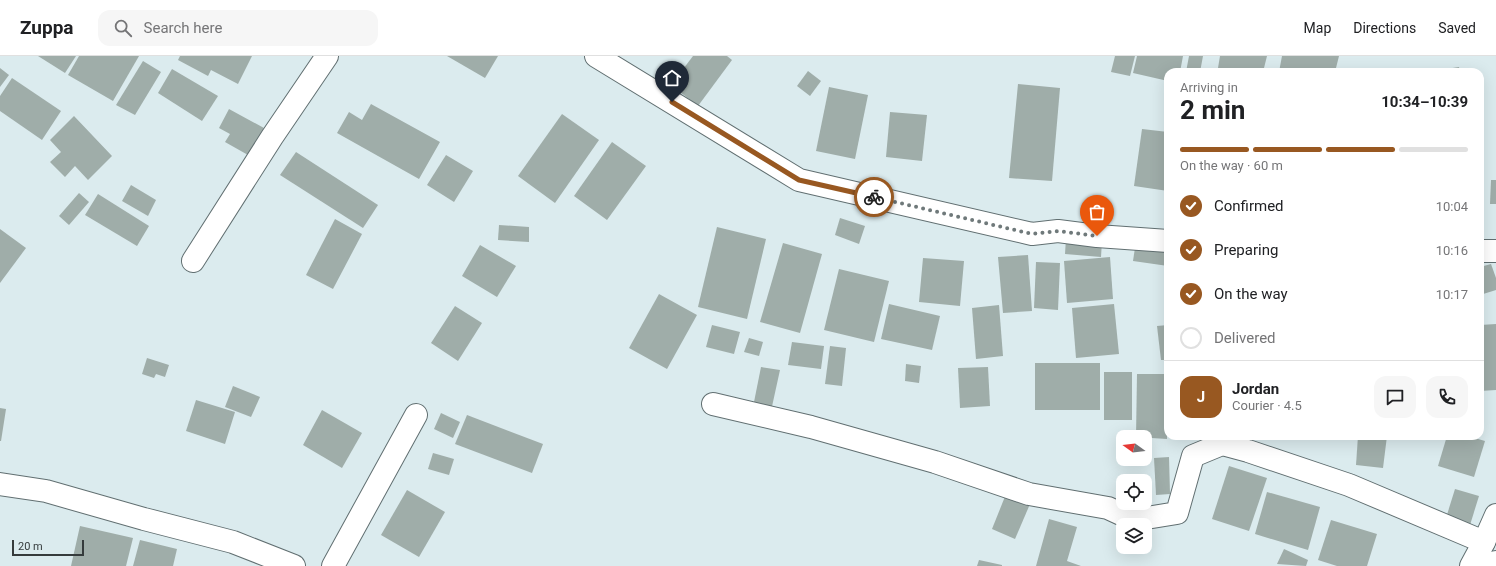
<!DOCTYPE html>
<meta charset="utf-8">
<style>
:root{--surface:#fff;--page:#f6f6f6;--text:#202124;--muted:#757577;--line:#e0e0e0;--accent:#985821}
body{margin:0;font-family:Roboto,sans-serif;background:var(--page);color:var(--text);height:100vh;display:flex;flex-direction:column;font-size:15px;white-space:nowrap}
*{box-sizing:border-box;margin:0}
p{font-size:13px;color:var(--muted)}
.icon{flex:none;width:22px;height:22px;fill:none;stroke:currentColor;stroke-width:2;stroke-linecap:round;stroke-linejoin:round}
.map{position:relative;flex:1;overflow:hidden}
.drawer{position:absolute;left:1164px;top:12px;width:320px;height:372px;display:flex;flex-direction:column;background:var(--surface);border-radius:12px;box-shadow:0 4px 16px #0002}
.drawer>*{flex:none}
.needle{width:26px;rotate:285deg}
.controls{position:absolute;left:1116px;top:374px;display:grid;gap:8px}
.controls a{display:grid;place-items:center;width:36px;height:36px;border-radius:8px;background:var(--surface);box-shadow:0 4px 16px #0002;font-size:20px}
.scale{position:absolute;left:12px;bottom:10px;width:72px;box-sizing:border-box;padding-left:4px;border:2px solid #353b3c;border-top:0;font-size:11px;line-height:14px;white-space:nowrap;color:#353b3c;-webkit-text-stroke:3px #dbebee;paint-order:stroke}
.pin{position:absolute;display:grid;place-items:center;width:34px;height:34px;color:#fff;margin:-41px -17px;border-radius:50% 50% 50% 0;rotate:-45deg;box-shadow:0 0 4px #0007}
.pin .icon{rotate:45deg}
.courier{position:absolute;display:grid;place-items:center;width:40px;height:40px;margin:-20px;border:3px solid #985821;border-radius:50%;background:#fff;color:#222;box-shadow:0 1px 5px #0007}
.headline em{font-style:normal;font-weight:700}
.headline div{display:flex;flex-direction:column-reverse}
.headline{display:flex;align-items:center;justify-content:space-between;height:68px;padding:0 16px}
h1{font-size:26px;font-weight:700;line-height:30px}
.bar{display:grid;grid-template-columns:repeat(4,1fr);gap:6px 4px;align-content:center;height:48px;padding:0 16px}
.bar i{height:5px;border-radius:3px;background:var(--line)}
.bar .active{background:var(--accent)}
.bar p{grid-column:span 4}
.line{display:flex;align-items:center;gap:10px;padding:0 16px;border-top:1px solid var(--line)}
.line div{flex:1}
.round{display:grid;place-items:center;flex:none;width:42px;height:42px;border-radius:12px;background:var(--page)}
ol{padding:0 16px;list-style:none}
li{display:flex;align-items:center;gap:12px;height:44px}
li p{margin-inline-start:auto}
li .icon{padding:4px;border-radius:50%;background:var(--accent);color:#fff;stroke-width:4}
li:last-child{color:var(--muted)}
li i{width:22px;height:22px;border:2px solid var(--line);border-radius:50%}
header{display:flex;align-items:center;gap:24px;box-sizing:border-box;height:56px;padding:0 20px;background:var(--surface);border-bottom:1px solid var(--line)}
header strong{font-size:19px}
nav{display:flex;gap:22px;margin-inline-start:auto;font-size:14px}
.search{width:280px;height:36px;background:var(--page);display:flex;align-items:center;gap:10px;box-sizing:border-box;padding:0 14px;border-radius:12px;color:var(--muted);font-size:15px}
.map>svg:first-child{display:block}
</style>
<header>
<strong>Zuppa</strong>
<div class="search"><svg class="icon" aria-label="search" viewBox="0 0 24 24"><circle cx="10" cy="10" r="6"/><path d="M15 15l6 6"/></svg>Search here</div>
<nav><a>Map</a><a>Directions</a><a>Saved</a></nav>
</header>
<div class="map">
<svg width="1496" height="510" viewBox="0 0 1496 510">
<rect width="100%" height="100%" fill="#dbebee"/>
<g fill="#9fada9">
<polygon points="38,0 76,0 65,17"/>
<polygon points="79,0 139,0 113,45 68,19"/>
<polygon points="180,0 252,0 238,28 211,14 208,20 178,4"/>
<polygon points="447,0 498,0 485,22"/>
<polygon points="693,0 727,0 732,4 698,50 671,29"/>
<polygon points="1115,0 1135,0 1130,20 1111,16"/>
<polygon points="1137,0 1183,0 1180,16 1168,16 1168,25 1133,17"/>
<polygon points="1189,0 1203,0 1200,16 1186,16"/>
<polygon points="1220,0 1267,0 1263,16 1235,16 1218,12"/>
<polygon points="1282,0 1339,0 1335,16 1279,16"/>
<polygon points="143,5 161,16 135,59 116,49"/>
<polygon points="1459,11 1460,16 1433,16 1433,15"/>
<polygon points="0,12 9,19 0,31"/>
<polygon points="172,13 218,40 202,65 158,37"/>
<polygon points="808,15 821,25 810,40 797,30"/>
<polygon points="12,22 61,55 42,84 0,55 0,40"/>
<polygon points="1018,28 1060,32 1052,125 1009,122"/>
<polygon points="829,31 868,39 855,103 816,95"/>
<polygon points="371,48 440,86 419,123 337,77 349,56 362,64"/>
<polygon points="229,53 264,72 248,99 225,86 230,78 219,72"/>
<polygon points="890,56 927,59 922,105 886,101"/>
<polygon points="562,58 599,84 555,147 518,120"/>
<polygon points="74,60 112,100 88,124 75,110 65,121 50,106 61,96 50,84"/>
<polygon points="1142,73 1168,76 1168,135 1134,130"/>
<polygon points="612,86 646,110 607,164 574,140"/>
<polygon points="296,96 378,149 363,172 280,119"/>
<polygon points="446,99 473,115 454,146 427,129"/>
<polygon points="1491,124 1496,124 1496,148 1490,148"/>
<polygon points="131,129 156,144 148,160 122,145"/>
<polygon points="79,137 89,146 69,169 59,160"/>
<polygon points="98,138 149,170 137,190 85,159"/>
<polygon points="840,162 865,170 859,188 835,179"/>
<polygon points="335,163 362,178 333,233 306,219"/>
<polygon points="499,169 529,171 529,186 498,184"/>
<polygon points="717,171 766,183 747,263 698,251"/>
<polygon points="0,173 26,192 0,227"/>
<polygon points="1066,182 1102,185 1101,201 1065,198"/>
<polygon points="1136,185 1168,190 1168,210 1133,205"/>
<polygon points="783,187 822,198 800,277 760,266"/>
<polygon points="480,189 516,210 497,241 462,220"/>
<polygon points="1028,199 1032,255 1003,257 998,201"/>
<polygon points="1110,201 1113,243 1067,247 1064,205"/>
<polygon points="923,202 964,205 960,250 919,246"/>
<polygon points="1036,206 1060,207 1058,254 1034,252"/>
<polygon points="1491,208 1496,222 1496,234 1480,239 1480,211"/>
<polygon points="839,213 889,225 874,286 824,274"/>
<polygon points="659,238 697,259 667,313 629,292"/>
<polygon points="889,248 940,260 932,294 881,283"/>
<polygon points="1114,248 1119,298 1076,302 1072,252"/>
<polygon points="999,249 1003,300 976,303 972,252"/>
<polygon points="455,250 482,267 458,305 431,287"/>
<polygon points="1496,268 1496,334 1480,335 1480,269"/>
<polygon points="712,269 740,276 734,298 706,291"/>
<polygon points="1168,269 1168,304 1161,304 1157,270"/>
<polygon points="749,282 763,286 759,300 744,296"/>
<polygon points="792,286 824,290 821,313 788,309"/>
<polygon points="830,290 846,292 842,330 825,328"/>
<polygon points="147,302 169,309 165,321 156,318 154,322 142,318"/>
<rect x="1035" y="307" width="65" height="47"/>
<polygon points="906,308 921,310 919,327 905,325"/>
<polygon points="761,311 780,314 771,355 753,351"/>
<polygon points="988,311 990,350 960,352 958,312"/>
<rect x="1104" y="316" width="28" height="48"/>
<polygon points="1137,318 1167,318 1167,383 1136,381"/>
<polygon points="233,330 260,341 251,361 225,351"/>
<polygon points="196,344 235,356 225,388 186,375"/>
<polygon points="0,352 6,353 1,385 0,385"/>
<polygon points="322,354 362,377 342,412 303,389"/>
<polygon points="441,357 460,366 453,382 434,373"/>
<polygon points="467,359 543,388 532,417 455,388"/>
<polygon points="1358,380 1387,380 1383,412 1356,409"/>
<polygon points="1447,380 1468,380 1485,385 1474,421 1438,410"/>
<polygon points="433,397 454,403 449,419 428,413"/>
<polygon points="1169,401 1170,438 1156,439 1154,402"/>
<polygon points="1229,410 1267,422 1249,475 1212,463"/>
<polygon points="1455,433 1479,440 1470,469 1446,462"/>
<polygon points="407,434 445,456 419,501 381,479"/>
<polygon points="1267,436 1320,451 1308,494 1255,478"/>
<polygon points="1006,438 1030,448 1015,483 992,473"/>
<polygon points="1049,463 1077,471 1067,505 1081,510 1036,510"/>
<polygon points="1331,464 1377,478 1367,510 1337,510 1318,504"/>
<polygon points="80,470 133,482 126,510 71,510"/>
<polygon points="140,484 177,493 173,510 133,510"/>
<polygon points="1284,493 1308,504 1306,510 1277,508"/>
<polygon points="979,504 1002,509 1002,510 977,510"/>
</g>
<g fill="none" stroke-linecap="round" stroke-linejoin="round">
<defs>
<g id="minor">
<polyline points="596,0 799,124 1032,178 1058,175 1097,180 1168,185"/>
<polyline points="1480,195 1496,195"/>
<polyline points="193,205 272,81 327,0"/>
<polyline points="713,348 811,371 935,406 1029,438 1108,452 1134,464 1177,457 1193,400 1222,388 1248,395 1349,429 1484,486"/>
<polyline points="0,428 46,435 144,463 233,486 294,510"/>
<polyline points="333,510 416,359"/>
<polyline points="1471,510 1484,486 1496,459"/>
<polyline points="1472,510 1496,506"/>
</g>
</defs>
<use href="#minor" stroke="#616f71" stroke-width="24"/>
<use href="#minor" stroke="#fff" stroke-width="22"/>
</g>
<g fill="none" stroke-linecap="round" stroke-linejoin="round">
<polyline stroke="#6f797a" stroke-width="4" stroke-dasharray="0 7.2" points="874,141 1032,178 1058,175 1097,180"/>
<polyline stroke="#985821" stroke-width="5" points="672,46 799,124 874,141"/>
</g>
</svg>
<div class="controls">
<a><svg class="needle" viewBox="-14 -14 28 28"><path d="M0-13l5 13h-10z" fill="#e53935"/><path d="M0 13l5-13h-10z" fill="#757577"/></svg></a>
<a><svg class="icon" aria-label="locate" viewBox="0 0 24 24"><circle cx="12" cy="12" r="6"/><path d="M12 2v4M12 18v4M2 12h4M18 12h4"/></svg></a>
<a><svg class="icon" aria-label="layers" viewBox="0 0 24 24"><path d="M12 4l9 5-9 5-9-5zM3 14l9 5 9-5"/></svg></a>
</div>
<div class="scale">20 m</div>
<div class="pin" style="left:1097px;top:180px;background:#ea580c"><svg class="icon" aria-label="bag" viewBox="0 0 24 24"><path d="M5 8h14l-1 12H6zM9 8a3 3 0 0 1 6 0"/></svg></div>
<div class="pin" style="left:672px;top:46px;background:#1f2937"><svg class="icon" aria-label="home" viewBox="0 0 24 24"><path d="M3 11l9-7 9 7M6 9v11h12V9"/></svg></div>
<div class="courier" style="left:874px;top:141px"><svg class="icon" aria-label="bike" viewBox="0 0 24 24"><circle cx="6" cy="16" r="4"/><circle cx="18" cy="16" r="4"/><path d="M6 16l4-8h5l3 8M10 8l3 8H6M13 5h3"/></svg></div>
<section class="drawer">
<div class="headline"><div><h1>2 min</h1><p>Arriving in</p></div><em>10:34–10:39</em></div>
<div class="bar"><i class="active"></i><i class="active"></i><i class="active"></i><i></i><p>On the way · 60 m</p></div>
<ol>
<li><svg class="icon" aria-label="check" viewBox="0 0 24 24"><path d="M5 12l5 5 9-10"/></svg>Confirmed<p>10:04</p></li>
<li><svg class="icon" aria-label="check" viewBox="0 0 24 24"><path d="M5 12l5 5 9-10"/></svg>Preparing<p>10:16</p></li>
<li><svg class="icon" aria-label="check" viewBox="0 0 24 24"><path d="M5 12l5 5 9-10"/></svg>On the way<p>10:17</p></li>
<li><i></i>Delivered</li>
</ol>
<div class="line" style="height:72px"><b class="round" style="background:var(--accent);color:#fff">J</b><div><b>Jordan</b><p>Courier · 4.5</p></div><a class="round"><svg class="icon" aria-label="chat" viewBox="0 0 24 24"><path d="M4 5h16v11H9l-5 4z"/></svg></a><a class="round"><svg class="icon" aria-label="phone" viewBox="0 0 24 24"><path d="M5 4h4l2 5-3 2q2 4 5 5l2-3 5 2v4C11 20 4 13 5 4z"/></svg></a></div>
</section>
</div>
